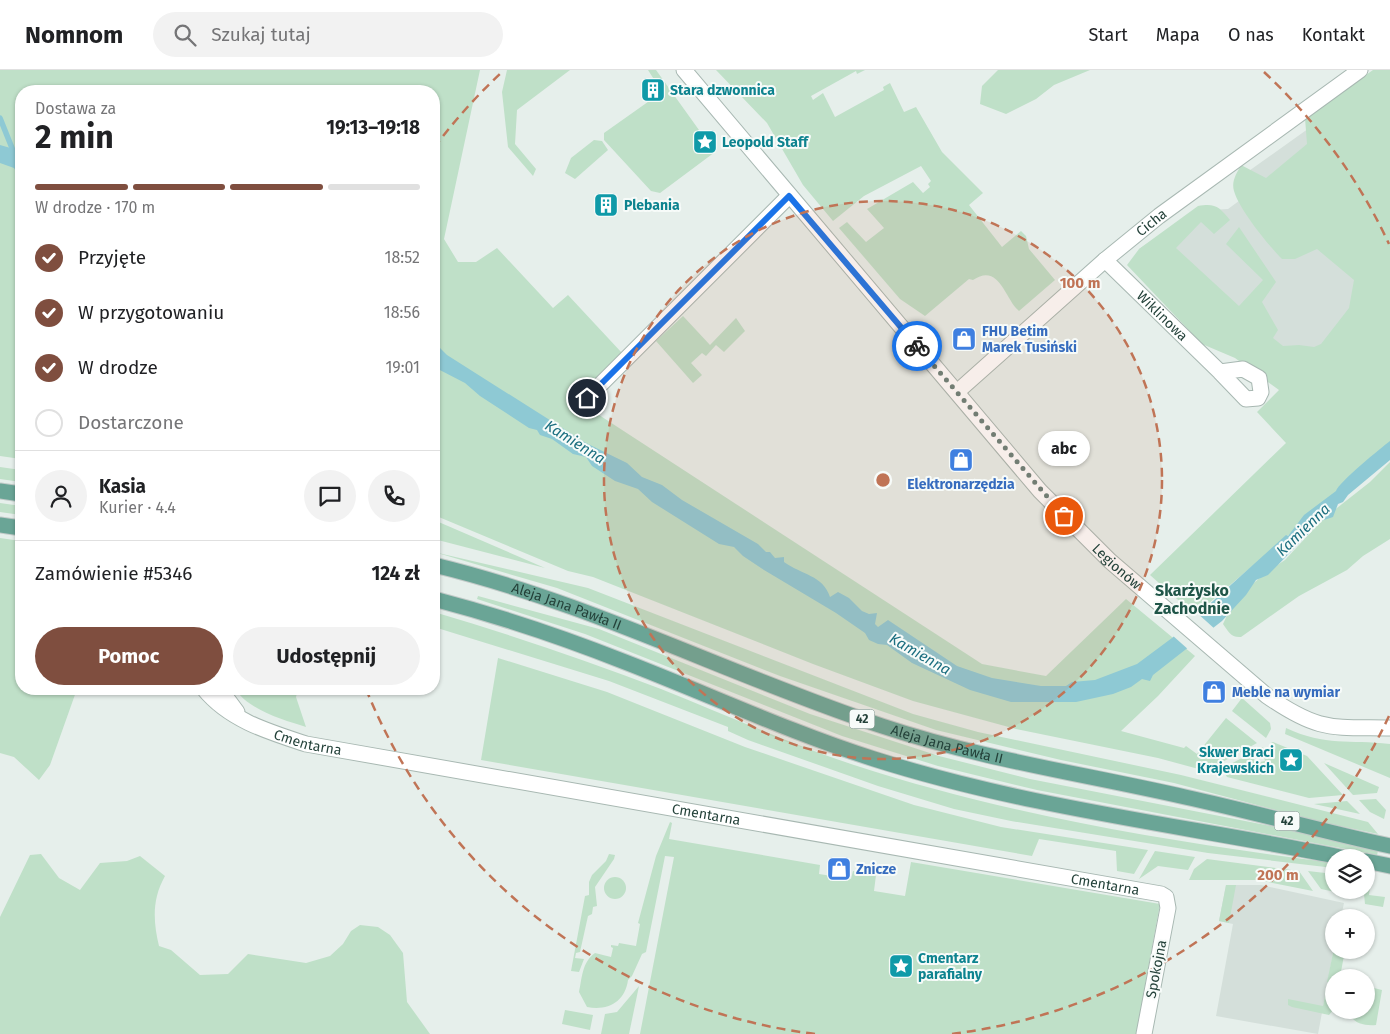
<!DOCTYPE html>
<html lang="pl">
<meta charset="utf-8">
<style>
:root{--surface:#fff;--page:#f2f2f2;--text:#202124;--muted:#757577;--line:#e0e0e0;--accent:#7f4e3f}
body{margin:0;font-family:"Fira Sans",sans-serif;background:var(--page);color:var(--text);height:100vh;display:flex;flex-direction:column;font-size:19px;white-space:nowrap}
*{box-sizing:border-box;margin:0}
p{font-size:16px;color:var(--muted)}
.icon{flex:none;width:28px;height:28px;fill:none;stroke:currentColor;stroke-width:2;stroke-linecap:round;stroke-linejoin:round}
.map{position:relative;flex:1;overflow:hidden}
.details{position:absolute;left:15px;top:15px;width:425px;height:610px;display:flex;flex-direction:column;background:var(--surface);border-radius:20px;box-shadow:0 1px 4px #0004}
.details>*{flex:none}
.buttons{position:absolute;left:1325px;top:779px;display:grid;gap:10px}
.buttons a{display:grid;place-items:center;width:50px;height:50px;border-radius:50%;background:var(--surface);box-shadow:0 1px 4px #0004;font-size:25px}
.pin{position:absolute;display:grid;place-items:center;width:42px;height:42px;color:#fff;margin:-21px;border:2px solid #fff;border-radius:50%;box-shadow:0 1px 5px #0007}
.courier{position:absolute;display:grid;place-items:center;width:50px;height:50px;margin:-25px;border:4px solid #1a73e8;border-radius:50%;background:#fff;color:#222;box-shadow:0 1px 6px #0007}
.bubble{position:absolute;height:35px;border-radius:18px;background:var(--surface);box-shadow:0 1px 4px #0004;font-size:16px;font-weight:700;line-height:35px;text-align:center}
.overview em{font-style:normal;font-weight:700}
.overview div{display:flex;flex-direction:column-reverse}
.overview{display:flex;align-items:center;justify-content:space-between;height:85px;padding:0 20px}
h1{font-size:32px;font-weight:700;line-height:38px}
.bar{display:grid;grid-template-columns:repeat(4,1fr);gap:8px 5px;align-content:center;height:60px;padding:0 20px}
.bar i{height:6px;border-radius:4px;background:var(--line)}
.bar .on{background:var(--accent)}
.bar p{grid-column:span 4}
.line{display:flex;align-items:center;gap:12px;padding:0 20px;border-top:1px solid var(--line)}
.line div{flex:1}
.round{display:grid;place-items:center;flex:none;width:52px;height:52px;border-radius:26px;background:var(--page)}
ol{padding:0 20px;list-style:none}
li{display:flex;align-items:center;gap:15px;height:55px}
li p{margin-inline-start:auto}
li .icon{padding:5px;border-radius:50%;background:var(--accent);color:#fff;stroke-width:4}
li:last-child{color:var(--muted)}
li i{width:28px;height:28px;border:2px solid var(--line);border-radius:50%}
.primary-button{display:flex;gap:10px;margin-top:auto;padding:10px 20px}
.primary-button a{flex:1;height:58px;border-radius:30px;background:var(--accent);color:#fff;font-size:20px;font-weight:700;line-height:58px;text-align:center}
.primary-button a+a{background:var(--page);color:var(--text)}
header{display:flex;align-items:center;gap:30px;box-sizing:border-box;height:70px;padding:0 25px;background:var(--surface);border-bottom:1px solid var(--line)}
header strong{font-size:24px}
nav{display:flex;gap:28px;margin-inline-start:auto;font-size:18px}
.search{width:350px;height:45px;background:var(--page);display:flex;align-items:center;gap:12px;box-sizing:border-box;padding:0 18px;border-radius:28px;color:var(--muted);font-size:19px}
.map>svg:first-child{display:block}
</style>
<header>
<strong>Nomnom</strong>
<div class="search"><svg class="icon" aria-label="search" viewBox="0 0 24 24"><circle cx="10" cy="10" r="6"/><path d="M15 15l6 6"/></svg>Szukaj tutaj</div>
<nav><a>Start</a><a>Mapa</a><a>O nas</a><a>Kontakt</a></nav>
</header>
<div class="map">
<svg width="1390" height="964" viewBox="0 0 1390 964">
<rect width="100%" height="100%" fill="#e6efeb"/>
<g fill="#d4dfda">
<polygon points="1312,56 1390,215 1313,298 1274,304 1139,179 1195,141 1228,139 1243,128 1246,103"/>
<polygon points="1226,815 1261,815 1344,833 1341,847 1334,848 1334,878 1318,964 1216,946 1233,854 1219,851"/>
</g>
<g fill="#bfe0c8">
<path d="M0,0h480l-36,169 14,23h18l21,-14 56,60 15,-13 54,58c-10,11 -41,38 -46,47l406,264 64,12 80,-77 69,57 -37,40 -37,35 63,17 2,-2 11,8 29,-36 31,25 -51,28 -48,-13 -142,-29 -103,-28 -100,-37 -220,-87 -25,-6 -134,-56v-424h-413v368l-21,-3z"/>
<polygon points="507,0 570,0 517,40 515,74 536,99 533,106 508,77 502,22"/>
<polygon points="648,0 656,0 704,67 701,70 706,77 710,74 715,82 660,123 651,121 604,70 604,63 662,22"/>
<path d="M716,0h149l-8,4 -1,-3 -45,25 2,4 10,-7 12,24 49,-27 -1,-3 7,-4 14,29 12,-5 26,45 41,41 -14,12 33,42 19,-16 5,5 3,13 26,31 -36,31c-14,-12 -20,-49 -46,-31l-4,-1 -44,37 -25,-17 -61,-71 8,-6 19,20 18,-14 -17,-19 46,-27 10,11 7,-6 -2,-3 3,-3 -10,-15 -57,30 -31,25 -30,-36 -36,-62z"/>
<polygon points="998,0 1090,0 1054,15 1036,29 1006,44 980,34 982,16"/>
<path d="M1373,0h17v375l-57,52 -138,118 -45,-40 136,-132 -29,-31 22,-22 -44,-32 -33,-14 -75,-79 12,-16 59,-43c18,-3 21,1 32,14l-16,14 -13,-12 -25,26 63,58 24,-26 -37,-36 13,-17 37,55 -14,20 16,28 -5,8 10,8 16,-1 15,2 7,-3 28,-36 5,-28 -37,-31 -22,10h-13c-14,-14 -43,-50 -48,-68 -3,-10 3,-18 7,-26l25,13 41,-34 -2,-26z"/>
<polygon points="594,70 602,71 608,80 575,109 565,103 571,88"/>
<polygon points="683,246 710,275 736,248 745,261 724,282 716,275 706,286 702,283 691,293 702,305 693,313 656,271"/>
<path d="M1390,392v77l-27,17 -16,14 -48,26 -58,41c-10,1 -13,-6 -18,-13l8,-17 12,-15 25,-21 17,-11 38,-41 47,-37z"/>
<polygon points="0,397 21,400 21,412 0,409"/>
<polygon points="0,433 21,436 21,445 0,442"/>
<polygon points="434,450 545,498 434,469"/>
<polygon points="0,468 21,471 21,619 77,619 50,695 39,710 14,687 0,683"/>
<polygon points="434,482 588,518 913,644 978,662 1181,705 1368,752 1378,764 1321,752 1174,713 1061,690 936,660 780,606 557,518"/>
<polygon points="478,526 599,559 810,644 939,686 1030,709 1286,759 1378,781 1377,785 1037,720 938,696 842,666 585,564 477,529"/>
<path d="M434,542c77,23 152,48 227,77 65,26 127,54 193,76 157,51 317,77 480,98v5l-126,-15 -197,-32 -57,-12 -76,-23 -130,-46 -20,-9v-4l-119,-46 -175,-54z"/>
<polygon points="498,588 607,622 745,677 914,735 1001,757 1148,780 1134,804 1117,801 1116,781 1039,769 1032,786 481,690"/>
<path d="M235,619h63l-2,8 10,30c-23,-7 -57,-17 -71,-38z"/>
<polygon points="1242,628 1270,653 1271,659 1266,668 1232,641"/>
<path d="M1286,658c41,19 62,11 104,16v34l-105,-44z"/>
<polygon points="1273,672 1307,686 1343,725 1309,728 1227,707 1224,702 1225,697 1255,681 1253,684 1255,693 1265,691 1263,682 1260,682 1259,678 1262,677 1271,683 1276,678 1271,673"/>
<polygon points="1324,693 1379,717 1377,723 1353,725"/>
<polygon points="1376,729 1386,740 1384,749 1370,742 1359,730"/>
<polygon points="1347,731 1360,744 1314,734"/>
<path d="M670,752l2,1 -3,16 151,26 -1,9 32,5 2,-8 23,4 -2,16 31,5 6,-34 249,42 -24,130h-496l34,-177 -9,-1 -19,96 -4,2 -10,22 -4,4c-3,22 -20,31 -41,27l-8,-15c3,-14 3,-30 16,-39l16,4 2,-9 -2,-1v-2l7,1 1,-3 17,3 4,-22 -2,-1 18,-67z"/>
<polygon points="1155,781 1195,787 1188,800 1158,796 1139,809"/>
<path d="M41,784l18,24 21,12 20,-27 27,-2 13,-5 25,20c-13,23 -12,45 -6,70l12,4 29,25 28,-1 20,-20 58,9 24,-7 13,-12 8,-13 9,-6 18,2 12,8 13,18 4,49 23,32h-430v-117l30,-62z"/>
<polygon points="609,784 615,785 614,789 595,817 597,836 593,837 592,844 588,846 580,882 576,883 575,888 584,889 579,902 571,901 585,826 589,825 589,812 592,805 606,791"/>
<polygon points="1207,789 1299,801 1313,821 1258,810 1189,810 1194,799"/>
<polygon points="1308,801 1334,804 1334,820 1348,820 1340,823 1321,819"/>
<circle cx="615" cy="818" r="11"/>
<polygon points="1226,815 1236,815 1229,853 1219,851"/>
<polygon points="1370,818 1369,825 1385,827 1383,837 1365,834 1364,824 1357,823"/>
<polygon points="1334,878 1334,880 1345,880 1340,907 1334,908 1334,914 1327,912"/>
<polygon points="639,916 629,964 601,964 605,944 617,942"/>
<polygon points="1327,916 1334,918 1334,939 1329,945 1292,937 1288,935 1288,929 1323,936"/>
<path d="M1366,916l16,4 -6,35c-13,1 -24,-2 -29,-15h19z"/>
<polygon points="565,940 593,945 590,960 562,954"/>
</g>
<g fill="#8ec9d4">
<polygon points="0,75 21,81 21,105 17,103 14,98 0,93"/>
<path d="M434,264l5,4 1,10 7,7 139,88 41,20 15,14 20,8 20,15 76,44 8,8h4l5,6 9,-1v5c18,13 39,13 46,35l8,-5 11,6 13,13 7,3 8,-1 -2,11 3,3 10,-7 69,46 35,12 49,8h25l6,-4 23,-2 42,-16 35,-26 114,-103 2,1 16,-21 32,-24c2,-8 46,-44 54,-50v19l-42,35 -5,7 -5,2 -5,13 -12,4 -53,54 -12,5 -10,15 -24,26 -69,54 -3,6 -8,-2 -11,8 -18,7 -37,8h-65l-41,-12 -58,-27 -25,-18 -9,-1 -9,-4 -4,-7 -29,-20 -72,-43 -21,-14 -9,-9 -15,-3 -67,-42 -14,-13 -23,-8 -23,-15 -6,-9 -13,-3 -21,-15 -12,-4 -3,-5 -8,-2 -49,-32 -15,-13 -31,-16z"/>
</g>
<polygon fill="#e6efeb" points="1196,542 1216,560 1190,581 1172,565"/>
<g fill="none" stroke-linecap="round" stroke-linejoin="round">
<polyline stroke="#8ec9d4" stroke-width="5.5" points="0,48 14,83"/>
<defs>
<g id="minor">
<path id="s1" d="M684,0l356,421 70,70 157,135c52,36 64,31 123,32"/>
<path id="s2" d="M1105,190l115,112 23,-3 16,9 2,14 -3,6 -12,1 -26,-27"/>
<path id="s3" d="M957,322l148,-132 54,-44 201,-146"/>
<polyline points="587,328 789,126"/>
<path id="s4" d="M204,619c25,31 65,43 102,55l855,150 5,3 2,11 -24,126"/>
<polyline points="220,619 237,642"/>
</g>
<g id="major">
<polyline points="0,421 21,424"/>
<polyline points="0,455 21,458"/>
<path id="s5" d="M434,495c155,37 297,111 448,161 99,33 202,48 303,71 69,15 136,34 205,49"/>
<path d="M434,529c65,17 128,38 191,63 83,32 164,70 249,97 154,49 314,67 472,99"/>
<polyline points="1366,791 1390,796"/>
</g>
</defs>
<use href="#minor" stroke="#a8b8b2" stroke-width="17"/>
<use href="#major" stroke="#c2cac8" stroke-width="17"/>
<use href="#minor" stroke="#fff" stroke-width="15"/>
<use href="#major" stroke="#6aa596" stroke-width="15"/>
</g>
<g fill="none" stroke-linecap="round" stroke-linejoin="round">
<polyline stroke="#687f78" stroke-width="5" stroke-dasharray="0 9" points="917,276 1064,446"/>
<polyline stroke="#1a73e8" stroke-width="6" points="587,328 789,126 917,276"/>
</g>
<circle cx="883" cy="410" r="279" fill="#c07456" fill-opacity=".12"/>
<g fill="none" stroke="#c07456" stroke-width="2.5" stroke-dasharray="9 6">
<circle cx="883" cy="410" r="279"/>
<path d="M1389 646A558 558 0 0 1 951 964M815 964A558 558 0 0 1 366 619M434 78A558 558 0 0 1 502 2M1264 2A558 558 0 0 1 1389 174"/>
</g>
<defs>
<symbol id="building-square" viewBox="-11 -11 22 22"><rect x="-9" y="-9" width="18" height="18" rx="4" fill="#0f9aa8" stroke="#f7fbf9"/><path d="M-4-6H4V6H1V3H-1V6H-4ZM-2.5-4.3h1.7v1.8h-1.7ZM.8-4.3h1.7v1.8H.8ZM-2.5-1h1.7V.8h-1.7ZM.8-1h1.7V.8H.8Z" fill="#fff"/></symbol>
<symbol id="sight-square" viewBox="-11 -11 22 22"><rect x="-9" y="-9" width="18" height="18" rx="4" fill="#0f9aa8" stroke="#f7fbf9"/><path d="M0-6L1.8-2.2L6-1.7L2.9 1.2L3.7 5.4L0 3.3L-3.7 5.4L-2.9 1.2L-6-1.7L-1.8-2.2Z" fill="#fff"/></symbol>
<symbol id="shop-square" viewBox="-11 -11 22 22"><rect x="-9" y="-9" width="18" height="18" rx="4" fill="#3f7fe0" stroke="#f7fbf9"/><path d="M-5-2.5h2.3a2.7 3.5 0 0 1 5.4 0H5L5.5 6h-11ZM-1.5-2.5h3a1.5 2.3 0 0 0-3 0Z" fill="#fff"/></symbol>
</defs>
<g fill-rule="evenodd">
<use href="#building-square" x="639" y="6" width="28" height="28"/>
<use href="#sight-square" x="691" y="58" width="28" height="28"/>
<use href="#building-square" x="592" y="121" width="28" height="28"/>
<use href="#shop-square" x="950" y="255" width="28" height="28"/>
<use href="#shop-square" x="947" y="376" width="28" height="28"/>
<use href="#shop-square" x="1200" y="608" width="28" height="28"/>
<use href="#sight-square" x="1277" y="676" width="28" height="28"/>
<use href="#shop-square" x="825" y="785" width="28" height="28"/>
<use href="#sight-square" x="887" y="882" width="28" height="28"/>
</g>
<g text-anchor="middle" stroke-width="4" stroke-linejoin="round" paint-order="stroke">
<g fill="#f7fbf9" stroke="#637a73" stroke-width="1">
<rect x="849.5" y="639.5" width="25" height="19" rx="4"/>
<rect x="1274.5" y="741.5" width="25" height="19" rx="4"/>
</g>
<g font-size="12" font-weight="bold" fill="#24423a">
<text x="862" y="653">42</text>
<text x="1287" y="755">42</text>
</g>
<g font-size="14" font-weight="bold" fill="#0d838f" stroke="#f7fbf9" text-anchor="start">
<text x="670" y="25">Stara dzwonnica</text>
<text x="722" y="77">Leopold Staff</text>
<text x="624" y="140">Plebania</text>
<text x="1274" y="687" text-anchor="end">Skwer Braci<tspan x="1274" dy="16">Krajewskich</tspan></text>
<text x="918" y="893">Cmentarz<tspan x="918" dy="16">parafialny</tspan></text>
</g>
<g font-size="14" fill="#24423a" stroke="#f7fbf9">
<text dy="5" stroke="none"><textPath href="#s3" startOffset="258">Cicha</textPath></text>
<text dy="5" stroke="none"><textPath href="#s2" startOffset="80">Wiklinowa</textPath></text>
<text dy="5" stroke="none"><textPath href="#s1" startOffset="659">Legionów</textPath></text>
<text dy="5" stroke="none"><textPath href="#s5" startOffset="139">Aleja Jana Pawła II</textPath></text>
<text dy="5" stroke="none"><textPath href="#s4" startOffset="119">Cmentarna</textPath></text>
<text dy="5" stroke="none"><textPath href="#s5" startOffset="544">Aleja Jana Pawła II</textPath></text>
<text dy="5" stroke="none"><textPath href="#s4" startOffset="524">Cmentarna</textPath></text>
<text dy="5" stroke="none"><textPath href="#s4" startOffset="929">Cmentarna</textPath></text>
<text transform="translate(1156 899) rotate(-79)" y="5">Spokojna</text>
</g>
<g font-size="14" font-weight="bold" fill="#366cbe" stroke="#f7fbf9" text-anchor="start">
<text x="982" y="266">FHU Betim<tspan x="982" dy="16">Marek Tusiński</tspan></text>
<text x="961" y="419" text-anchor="middle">Elektronarzędzia</text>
<text x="1232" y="627">Meble na wymiar</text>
<text x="856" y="804">Znicze</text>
</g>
<g font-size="15" font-style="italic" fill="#1c6f80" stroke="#f7fbf9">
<text transform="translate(575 372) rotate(32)" y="5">Kamienna</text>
<text transform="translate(1303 460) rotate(-44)" y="5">Kamienna</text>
<text transform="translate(920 584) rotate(30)" y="5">Kamienna</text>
</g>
<g font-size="16" font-weight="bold" fill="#1f5548" stroke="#f7fbf9">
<text x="1192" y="526">Skarżysko<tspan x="1192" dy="18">Zachodnie</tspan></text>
</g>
</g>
<circle cx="883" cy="410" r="8" fill="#c07456" stroke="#f7fbf9" stroke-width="2.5"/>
<g font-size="15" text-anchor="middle" font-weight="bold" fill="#c07456" stroke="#f7fbf9" stroke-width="4" stroke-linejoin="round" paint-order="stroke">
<text x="1080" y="218">100 m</text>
<text x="1278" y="810">200 m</text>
</g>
</svg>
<div class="buttons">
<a><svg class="icon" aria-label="layers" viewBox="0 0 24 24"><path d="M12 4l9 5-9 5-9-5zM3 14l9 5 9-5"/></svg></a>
<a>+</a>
<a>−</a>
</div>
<div class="pin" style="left:1064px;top:446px;background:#ea580c"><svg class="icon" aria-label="bag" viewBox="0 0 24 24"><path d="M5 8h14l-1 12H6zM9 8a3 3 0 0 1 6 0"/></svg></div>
<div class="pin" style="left:587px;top:328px;background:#1f2937"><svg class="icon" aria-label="home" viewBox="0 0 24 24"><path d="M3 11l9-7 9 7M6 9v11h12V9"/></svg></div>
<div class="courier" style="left:917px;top:276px"><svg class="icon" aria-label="bike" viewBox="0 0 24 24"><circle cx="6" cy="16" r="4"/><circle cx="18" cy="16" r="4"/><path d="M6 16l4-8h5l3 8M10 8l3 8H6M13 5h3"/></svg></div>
<div class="bubble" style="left:1038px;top:361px;width:52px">abc</div>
<section class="details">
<div class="overview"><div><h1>2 min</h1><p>Dostawa za</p></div><em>19:13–19:18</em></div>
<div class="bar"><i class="on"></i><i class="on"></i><i class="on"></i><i></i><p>W drodze · 170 m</p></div>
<ol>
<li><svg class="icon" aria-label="check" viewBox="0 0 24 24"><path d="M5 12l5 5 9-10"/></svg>Przyjęte<p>18:52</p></li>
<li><svg class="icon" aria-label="check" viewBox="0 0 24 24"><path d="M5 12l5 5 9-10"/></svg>W przygotowaniu<p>18:56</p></li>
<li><svg class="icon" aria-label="check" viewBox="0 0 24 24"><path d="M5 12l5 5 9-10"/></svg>W drodze<p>19:01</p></li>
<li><i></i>Dostarczone</li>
</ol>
<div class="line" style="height:90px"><a class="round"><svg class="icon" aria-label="person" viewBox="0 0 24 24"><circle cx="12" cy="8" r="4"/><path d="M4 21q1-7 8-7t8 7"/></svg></a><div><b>Kasia</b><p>Kurier · 4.4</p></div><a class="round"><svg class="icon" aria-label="chat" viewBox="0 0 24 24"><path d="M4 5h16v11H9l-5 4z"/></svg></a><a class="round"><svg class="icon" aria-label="phone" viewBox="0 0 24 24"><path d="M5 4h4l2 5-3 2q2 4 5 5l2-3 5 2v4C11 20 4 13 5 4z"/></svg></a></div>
<div class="line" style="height:65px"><div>Zamówienie #5346</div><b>124 zł</b></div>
<div class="primary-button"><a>Pomoc</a><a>Udostępnij</a></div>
</section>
</div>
